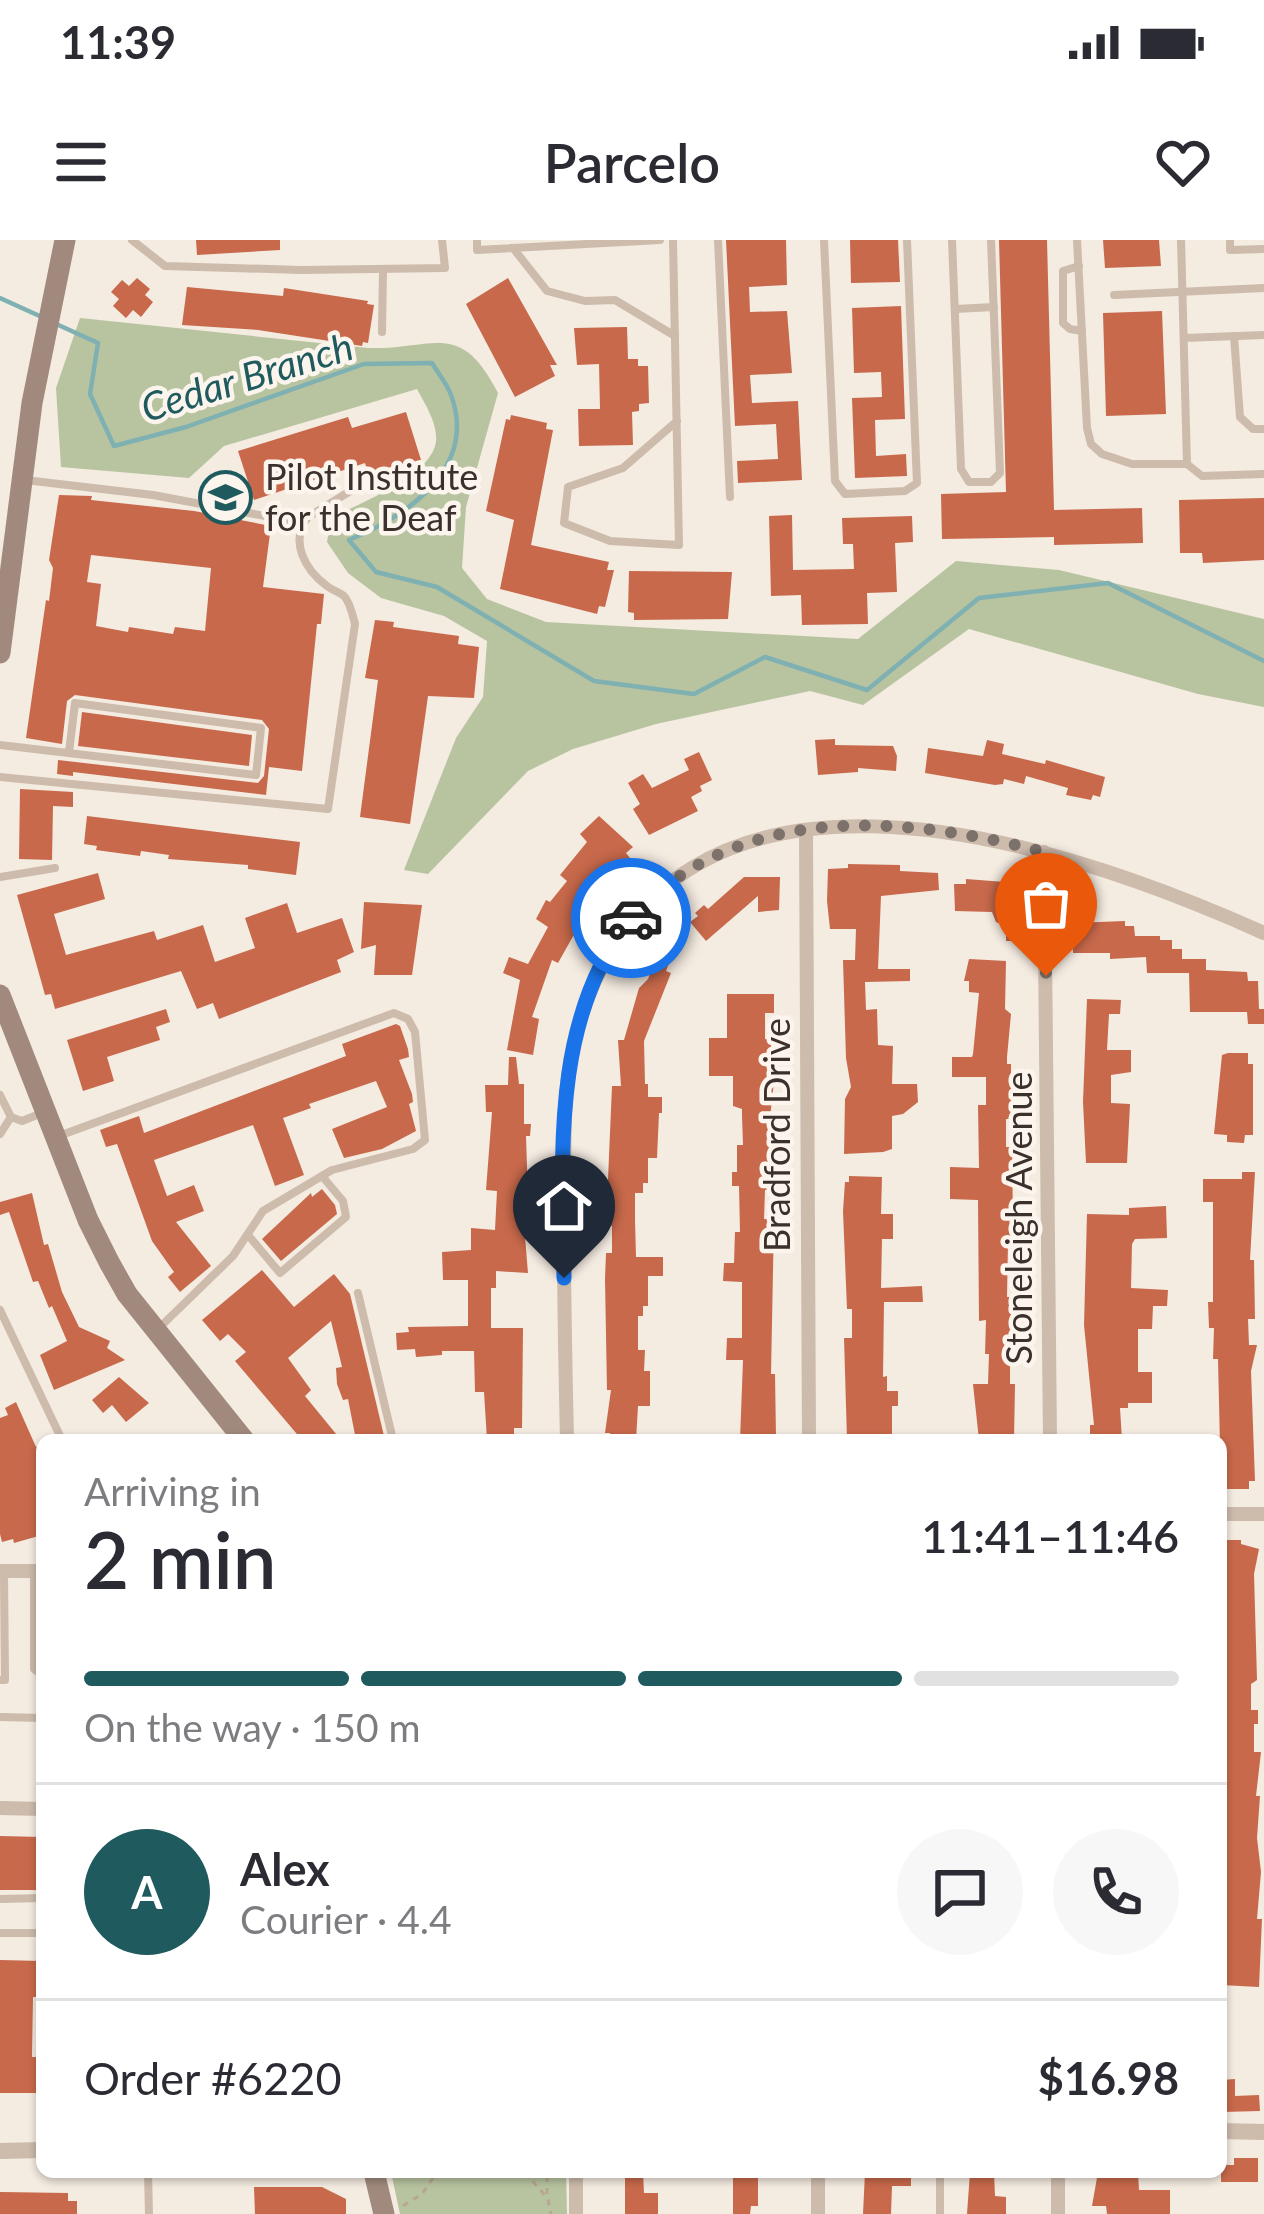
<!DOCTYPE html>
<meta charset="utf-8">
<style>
:root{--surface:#fff;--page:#f7f7f7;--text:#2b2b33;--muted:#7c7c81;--line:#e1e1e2;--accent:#1f5a5e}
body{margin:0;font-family:Lato,sans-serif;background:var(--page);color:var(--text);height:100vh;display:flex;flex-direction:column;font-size:45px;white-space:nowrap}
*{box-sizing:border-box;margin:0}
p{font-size:39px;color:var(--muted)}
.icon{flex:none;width:66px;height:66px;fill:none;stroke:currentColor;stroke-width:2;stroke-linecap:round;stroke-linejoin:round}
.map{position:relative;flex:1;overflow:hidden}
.panel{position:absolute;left:36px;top:1194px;width:1191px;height:744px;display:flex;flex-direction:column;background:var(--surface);border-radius:18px;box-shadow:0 3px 9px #0004}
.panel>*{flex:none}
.pin{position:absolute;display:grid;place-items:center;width:102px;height:102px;color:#fff;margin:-123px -51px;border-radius:50% 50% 50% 0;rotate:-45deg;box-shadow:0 0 12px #0007}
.pin .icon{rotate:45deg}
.courier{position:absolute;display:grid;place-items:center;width:120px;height:120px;margin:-60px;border:9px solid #1a73e8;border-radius:50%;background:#fff;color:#222;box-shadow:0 3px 15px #0007}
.overview em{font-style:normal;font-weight:600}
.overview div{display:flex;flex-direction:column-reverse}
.overview{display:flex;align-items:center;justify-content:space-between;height:204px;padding:0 48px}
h1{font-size:78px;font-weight:600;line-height:90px}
.bar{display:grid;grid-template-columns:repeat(4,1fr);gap:18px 12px;align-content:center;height:144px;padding:0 48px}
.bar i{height:15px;border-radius:9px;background:var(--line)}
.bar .selected{background:var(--accent)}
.bar p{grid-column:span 4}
.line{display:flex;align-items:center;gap:30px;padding:0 48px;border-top:3px solid var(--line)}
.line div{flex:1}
.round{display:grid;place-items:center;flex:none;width:126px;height:126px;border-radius:63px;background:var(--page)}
.status{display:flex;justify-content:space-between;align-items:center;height:84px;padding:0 60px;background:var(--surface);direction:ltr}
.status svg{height:33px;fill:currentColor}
header{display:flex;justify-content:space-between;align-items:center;height:156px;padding:0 48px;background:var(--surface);font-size:54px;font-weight:600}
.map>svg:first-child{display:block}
</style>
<div class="status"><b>11:39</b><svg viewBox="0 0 49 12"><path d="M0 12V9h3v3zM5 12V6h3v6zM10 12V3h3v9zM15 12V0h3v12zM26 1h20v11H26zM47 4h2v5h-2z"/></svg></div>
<header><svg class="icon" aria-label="menu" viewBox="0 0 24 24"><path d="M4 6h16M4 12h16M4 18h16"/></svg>Parcelo<svg class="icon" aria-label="heart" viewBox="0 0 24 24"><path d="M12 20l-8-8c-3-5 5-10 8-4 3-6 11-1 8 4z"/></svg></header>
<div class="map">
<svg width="1264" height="1974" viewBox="0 0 1264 1974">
<rect width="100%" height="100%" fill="#f4ebe1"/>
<g fill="#b8c4a0">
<path d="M80,78l288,30c65,2 92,-30 130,45l-32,114 -4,61 25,31 59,23 312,17 98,-78 103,9 205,49v88l-66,-13 -229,-65 -106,76 -53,-14 -154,33 -83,25 -45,22 -100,103 -24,-4 52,-132 27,-41 4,-56 -43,-25 -63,-18 -33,-25 -21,-31 4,-24c29,-15 100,-42 105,-76 2,-18 -11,-38 -19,-53l-193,57 -35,32 -128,-11 -5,-79z"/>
<polygon points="391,1932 566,1932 567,1974 400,1974"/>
</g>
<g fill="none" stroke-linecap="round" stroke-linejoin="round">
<g stroke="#7fb0b2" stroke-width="4.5">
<polyline points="0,58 44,78"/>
<path d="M54,83l44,20 -8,51 24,52 72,-19 178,-63 68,-1c6,10 15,21 19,32 27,73 -44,121 -102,145l27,32 61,15 157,94 100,13 71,-37 102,33 112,-92 129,-15 156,78"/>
</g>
</g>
<g fill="#c8694b" fill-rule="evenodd">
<polygon points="196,0 280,0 280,10 197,15"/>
<polygon points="726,0 786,0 787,45 749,47 750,72 787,71 792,133 750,135 752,163 798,161 802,240 738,243 737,221 778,219 776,184 735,186"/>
<polygon points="850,0 898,0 900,42 851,43"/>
<polygon points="999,0 1047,0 1054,270 1142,268 1143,303 1054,305 1054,297 942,299 941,254 1006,252"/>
<polygon points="1103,0 1159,0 1161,26 1105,28"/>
<polygon points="137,38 150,49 145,55 153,62 141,77 133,70 126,78 113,66 119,59 111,52 122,40 129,46"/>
<polygon points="508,38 557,125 550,125 555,136 515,157 466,64"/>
<polygon points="187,47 283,56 284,48 368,61 367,64 374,65 368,103 363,102 362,106 258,90 182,85"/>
<polygon points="901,66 905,179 875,180 876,216 906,214 907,236 855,238 852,158 882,157 881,132 854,133 852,68"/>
<polygon points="1162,71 1166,174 1106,176 1103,73"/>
<polygon points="627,87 628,119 638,119 638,126 648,126 649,163 639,164 639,171 632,172 633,205 579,206 578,169 600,169 599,124 577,125 574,88"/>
<polygon points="406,172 421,220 368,233 365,223 254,260 238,211 348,177 352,188"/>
<polygon points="511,175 547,183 546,189 553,190 531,305 609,322 607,330 614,330 605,367 599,366 597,374 500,349 514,280 486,271 506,179 510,180"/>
<path d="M59,255l33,1 -1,4 103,11 77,15 -8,61 61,7 -3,30h-4l-15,147 -33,-4 -3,28 -193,-23v4l-16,-2 1,-14 200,23 6,-7 5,-47 -7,-9 -187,-25 -8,6 -5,43 -36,-6 20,-138 3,1 4,-33 -4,-8zM91,315l120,13 -6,63 -30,-4 -2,7 -44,-7 -1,5 -32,-6 5,-42 -14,-2z"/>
<polygon points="1264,258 1264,320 1203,323 1202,313 1180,313 1179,260"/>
<polygon points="792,275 793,330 854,329 853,304 843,304 842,278 912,276 913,302 895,303 897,352 867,353 868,384 802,385 801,355 771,356 769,276"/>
<polygon points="629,331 732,332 728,379 634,380 634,373 628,372"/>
<polygon points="375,380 394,382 393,387 459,396 458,404 479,407 474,458 428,456 410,584 360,577 378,440 365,438"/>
<polygon points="82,472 252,495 249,526 78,506"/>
<polygon points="835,499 835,505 893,506 897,516 896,531 858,528 858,532 818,535 815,500"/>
<polygon points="987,500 1004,504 1002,514 1045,524 1046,520 1105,537 1100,557 1093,555 1091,560 1066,555 1068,548 1026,536 1024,544 1004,539 1003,544 995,545 925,533 928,508 983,516"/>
<polygon points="699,512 712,540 700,546 702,551 691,557 698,571 649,595 633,569 640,564 628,543 643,534 652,548 689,530 684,519"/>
<polygon points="20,549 73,552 73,567 53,566 52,620 19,619"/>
<polygon points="87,576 300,602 296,635 248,629 248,625 168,619 169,615 141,611 140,616 96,610 97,606 84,604"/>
<polygon points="599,576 633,607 626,613 630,618 605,641 609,643 585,675 558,723 552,720 532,777 539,779 533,815 507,810 520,740 503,733 509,717 528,724 548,687 536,679 546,660 550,662 567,641 560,635 587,602 580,594"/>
<polygon points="848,624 900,625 900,631 938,633 939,650 881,656 878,729 910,729 910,741 865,742 866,770 877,769 878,805 893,806 892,844 917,844 918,862 903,874 892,876 892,909 883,912 844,914 845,859 851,847 846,818 843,720 855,720 856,689 830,689 827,661 828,629 848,628"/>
<polygon points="98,633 105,659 54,674 66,715 154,691 157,700 203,685 215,722 255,708 245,678 287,663 297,693 342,678 354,712 337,720 341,732 219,779 213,763 197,769 181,731 55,769 51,754 45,755 17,655"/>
<polygon points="744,637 780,637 779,670 758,672 758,656 706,701 690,682 698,676 695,673 704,665 708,669"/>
<polygon points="966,639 1005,642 1005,658 1029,658 1028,701 1006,701 1006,686 996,682 992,672 955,671 954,644 966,644"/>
<polygon points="364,662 422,665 412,735 374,735 376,705 361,709"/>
<polygon points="1125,681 1125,686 1134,686 1135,696 1160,696 1160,700 1172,700 1172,709 1182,709 1182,719 1206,719 1206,730 1247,732 1248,741 1258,741 1259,769 1264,769 1264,784 1248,784 1247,772 1190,772 1189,733 1147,733 1146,717 1110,719 1110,713 1073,713 1073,683"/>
<polygon points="660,709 672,714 666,731 671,733 644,801 645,844 648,844 648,857 662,857 662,873 659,873 657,918 648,918 648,943 643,943 643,953 635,953 635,981 636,1017 663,1017 663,1036 648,1036 648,1066 643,1066 643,1076 638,1076 638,1110 645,1110 644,1131 650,1131 650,1166 638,1166 636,1200 611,1200 610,1193 605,1193 611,1150 607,1150 605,1039 606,1013 612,1013 612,986 606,986 612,846 621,846 618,800 624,800 639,748 648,739"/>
<polygon points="969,719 1006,721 1005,769 1011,774 1007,817 1007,824 1011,824 1011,879 1006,879 1006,907 1012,907 1013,983 1013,1003 1008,1002 1007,1057 1021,1057 1021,1078 1015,1078 1014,1119 1010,1119 1010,1144 1015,1144 1014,1200 979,1200 973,1144 988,1144 989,1114 985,1114 986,1080 979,1081 978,960 950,959 950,927 979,928 978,865 986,865 986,837 952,837 952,817 972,817 973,814 979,753 969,752 969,741 964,741"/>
<polygon points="727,754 774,754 774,773 765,773 765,799 771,799 771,841 774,841 769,888 773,888 774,950 765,950 764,979 774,979 771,1134 775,1134 776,1198 772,1200 740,1200 743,1120 726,1120 727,1098 742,1098 742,1042 723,1041 724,1023 734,1023 735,992 740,992 739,946 732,946 732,932 737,932 737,905 743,905 742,875 742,869 733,866 733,836 709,836 709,798 727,798"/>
<polygon points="1087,759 1121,760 1120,774 1109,774 1107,810 1131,810 1131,832 1111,835 1111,863 1130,864 1127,923 1086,923 1083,862"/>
<polygon points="166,769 170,782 156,787 160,800 107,817 114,841 83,851 67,800"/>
<polygon points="396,784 400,786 408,809 409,817 399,820 412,854 413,862 409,864 416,891 382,909 344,918 332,889 387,867 376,841 309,864 311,868 283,878 304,935 275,946 253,885 154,920 167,956 194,945 204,971 176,982 211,1026 180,1052 168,1037 174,1032 152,1001 117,904 106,907 100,890 139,876 144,893 346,816 342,804"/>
<polygon points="1228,813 1248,813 1248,824 1253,824 1253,895 1245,895 1244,903 1227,902 1227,895 1214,894 1222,815"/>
<polygon points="509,817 516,817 519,844 524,844 524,884 531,884 530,896 526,896 528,958 519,958 519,984 524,984 528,1033 496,1031 496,1048 491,1048 491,1088 523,1088 522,1188 514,1188 514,1200 487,1200 484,1152 475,1152 474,1111 442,1111 442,1115 416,1117 415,1109 397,1110 396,1093 409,1092 408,1087 468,1086 468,1040 443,1040 442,1012 471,1010 471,988 495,990 497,951 486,950 492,872 486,872 485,845 508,845"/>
<polygon points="1242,932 1255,932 1250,1020 1254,1020 1255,1079 1248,1079 1249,1105 1257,1105 1251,1131 1255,1241 1249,1241 1249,1249 1221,1249 1218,1119 1213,1119 1214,1088 1209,1088 1208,1062 1213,1062 1213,962 1203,962 1203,939 1242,939"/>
<polygon points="849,936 882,937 881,974 893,974 893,999 882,999 881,1048 922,1046 923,1062 884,1062 883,1137 887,1136 887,1151 898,1151 898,1166 892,1166 892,1200 847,1200 844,1098 852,1098 852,1069 847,1069 843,971 845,942 849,942"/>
<polygon points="322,949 335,965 337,974 281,1021 262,999 311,953 312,957"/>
<polygon points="32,953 44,1005 48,1004 62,1052 79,1087 110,1101 107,1108 125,1120 54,1150 40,1115 67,1101 52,1066 49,1068 38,1041 33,1042 9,972 0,975 0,962"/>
<polygon points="1166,966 1167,998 1135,999 1132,1004 1131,1048 1168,1050 1167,1066 1153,1066 1152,1089 1138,1089 1138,1132 1152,1132 1152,1163 1128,1163 1128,1168 1120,1168 1122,1200 1090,1200 1090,1185 1094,1185 1084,1085 1087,974 1129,975 1129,968"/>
<polygon points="262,1030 294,1067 334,1034 350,1054 385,1200 356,1200 348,1159 343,1160 337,1144 336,1128 342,1127 331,1081 288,1118 311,1150 305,1156 341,1200 302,1200 235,1121 246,1112 228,1094 220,1101 202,1080"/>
<polygon points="119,1137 149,1163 126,1182 112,1165 103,1173 92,1160"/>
<polygon points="16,1162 36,1207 42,1204 42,1295 14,1303 13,1299 2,1302 0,1294 0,1178 8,1175 5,1168"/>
<polygon points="1221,1300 1241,1300 1241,1304 1259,1309 1254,1334 1257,1440 1251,1444 1251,1470 1258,1470 1258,1484 1254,1484 1254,1512 1261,1512 1256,1556 1260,1556 1257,1598 1261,1632 1257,1679 1262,1679 1259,1747 1221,1745 1221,1467 1222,1437 1225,1437 1225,1412 1221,1412"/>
<polygon points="0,1596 42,1597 42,1650 0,1650"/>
<polygon points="0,1720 42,1721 42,1757 33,1757 32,1817 42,1817 42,1853 0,1853"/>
<polygon points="1235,1839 1235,1856 1259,1855 1260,1871 1222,1872 1221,1840"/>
<polygon points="1234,1918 1258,1918 1258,1942 1221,1942 1221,1925 1234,1925"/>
<polygon points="625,1932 643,1932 644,1953 658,1953 658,1974 625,1974"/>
<polygon points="733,1932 758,1932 758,1966 751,1966 750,1974 733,1974"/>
<polygon points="865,1932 911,1932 911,1946 892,1946 891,1974 863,1974"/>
<polygon points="970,1932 994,1932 995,1956 1006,1957 1006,1974 967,1974"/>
<polygon points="1098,1932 1138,1932 1139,1950 1170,1950 1170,1974 1107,1974 1106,1966 1092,1966"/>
<polygon points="254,1947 322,1947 346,1959 346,1974 255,1974"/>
<polygon points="0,1952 68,1953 68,1961 77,1961 77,1974 0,1974"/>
</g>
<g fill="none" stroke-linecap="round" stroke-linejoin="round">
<g stroke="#b9a596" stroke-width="3" stroke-dasharray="6 6" stroke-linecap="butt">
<polyline points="525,1932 548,1959 551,1974"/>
<polyline points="547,1954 547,1932"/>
<polyline points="403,1966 422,1954 437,1932"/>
</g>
<g stroke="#cdbbac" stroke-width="8">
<polyline points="132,0 165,26 301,30 445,28 442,0"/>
<polyline points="477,0 477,10 660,0"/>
<polyline points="673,0 679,305 610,301 564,283 568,247 623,228 677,181"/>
<polyline points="718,0 730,257"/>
<polyline points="824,0 835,241 845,254 905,251 917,243 907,0"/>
<polyline points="952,0 961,229 969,242 991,242 1000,233 991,0"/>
<polyline points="1077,0 1087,188 1091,204 1102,214 1132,224 1187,224 1202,236 1264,234"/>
<polyline points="1181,0 1187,224"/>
<polyline points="1230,0 1230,10 1264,9"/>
<polyline points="513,8 547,51 585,61 615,60 675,96"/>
<polyline points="1079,26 1063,31 1063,83 1070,89 1082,91"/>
<polyline points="1114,55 1264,48"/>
<polyline points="955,69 994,67"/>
<polyline points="382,92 383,29"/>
<polyline points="1234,96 1240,177 1253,189 1264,189"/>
<polyline points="1184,98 1264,95"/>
<polyline points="25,240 153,255 302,283"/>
<polyline points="0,505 256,535 261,488 75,463 69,512"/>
<path d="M0,537l328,32 27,-185c-2,-8 -5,-22 -11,-28 -5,-4 -12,-6 -17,-10 -22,-16 -38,-45 -19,-69l44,-27"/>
<polyline points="0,637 55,628"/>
<polyline points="0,855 11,877 22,881 42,873"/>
<polyline points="0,894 11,877"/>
<polyline points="56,897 394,773 408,779 415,792 425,900 413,909 332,930 263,971 233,1016 157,1090"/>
<polyline points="248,995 280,1033 346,977 343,961 322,936"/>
<polyline points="358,1053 393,1200"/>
<polyline points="0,1070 62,1200"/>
<polyline points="34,1333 34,1429 42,1435"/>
<polyline points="0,1440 5,1440 4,1333"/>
<polyline points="0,1477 42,1478"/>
<polyline points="0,1659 42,1658"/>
<polyline points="0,1693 42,1693"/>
<polyline points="148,1932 149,1974"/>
<polyline points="940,1932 940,1974"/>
</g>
<g stroke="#cdbbac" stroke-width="14">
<polyline points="806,590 809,1200"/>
<polyline points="1044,612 1050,1200"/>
<path d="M567,1200c-2,-88 -4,-176 -3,-264 1,-49 -1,-98 13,-145 90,-319 473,-194 687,-98"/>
<polyline points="1221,1274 1264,1274"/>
<polyline points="0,1331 42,1331"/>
<polyline points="0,1568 42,1569"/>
<polyline points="576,1932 576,1974"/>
<polyline points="818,1932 818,1974"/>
<polyline points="1058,1932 1058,1974"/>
</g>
<g stroke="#cdbbac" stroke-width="16">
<polyline points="1221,1891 1264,1892"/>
<polyline points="0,1911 42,1910"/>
</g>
<g stroke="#a18a7d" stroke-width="21">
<polyline points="0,413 32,163 65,0"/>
<polyline points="0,755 88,980 109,1022 127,1054 244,1200"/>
<polyline points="374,1932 384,1974"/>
</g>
</g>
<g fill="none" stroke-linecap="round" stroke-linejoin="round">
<path stroke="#7c716b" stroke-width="12" stroke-dasharray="0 21.6" d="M631,678c108,-117 272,-103 413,-66l2,124"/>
<path stroke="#1a73e8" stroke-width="15" d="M564,1038c-2,-121 -13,-260 67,-360"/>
</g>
<defs>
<symbol id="school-ring" viewBox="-11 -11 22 22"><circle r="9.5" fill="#fbf5ee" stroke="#1f5a5e" stroke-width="1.5"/><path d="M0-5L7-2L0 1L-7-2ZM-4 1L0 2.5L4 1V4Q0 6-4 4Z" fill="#1f5a5e"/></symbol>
</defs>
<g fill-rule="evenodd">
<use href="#school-ring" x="196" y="228" width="59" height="59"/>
</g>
<g text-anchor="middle" stroke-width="9" stroke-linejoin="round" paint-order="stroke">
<g font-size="36" fill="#3b302b" stroke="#fbf5ee" text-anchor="start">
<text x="265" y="250">Pilot Institute<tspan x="265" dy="41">for the Deaf</tspan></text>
</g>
<g font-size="36" fill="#3b302b" stroke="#fbf5ee">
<text transform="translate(777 895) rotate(-90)" y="13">Bradford Drive</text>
<text transform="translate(1019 978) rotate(-90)" y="13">Stoneleigh Avenue</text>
</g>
<g font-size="39" font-style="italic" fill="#1f5a5e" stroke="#fbf5ee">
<text transform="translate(247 137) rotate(-17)" y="14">Cedar Branch</text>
</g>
</g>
</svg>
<div class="pin" style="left:1046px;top:736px;background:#ea580c"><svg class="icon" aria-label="bag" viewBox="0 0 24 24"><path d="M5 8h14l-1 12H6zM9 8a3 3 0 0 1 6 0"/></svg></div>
<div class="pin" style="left:564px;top:1038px;background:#1f2937"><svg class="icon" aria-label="home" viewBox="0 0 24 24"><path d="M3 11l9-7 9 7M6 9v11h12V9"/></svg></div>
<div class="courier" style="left:631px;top:678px"><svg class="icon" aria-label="car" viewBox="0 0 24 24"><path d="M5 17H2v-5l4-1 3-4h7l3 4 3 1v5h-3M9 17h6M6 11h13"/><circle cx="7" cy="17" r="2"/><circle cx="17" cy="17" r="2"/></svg></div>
<section class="panel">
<div class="overview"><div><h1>2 min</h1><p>Arriving in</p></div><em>11:41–11:46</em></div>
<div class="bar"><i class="selected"></i><i class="selected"></i><i class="selected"></i><i></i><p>On the way · 150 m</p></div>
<div class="line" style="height:216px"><b class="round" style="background:var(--accent);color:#fff">A</b><div><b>Alex</b><p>Courier · 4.4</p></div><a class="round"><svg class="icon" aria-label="chat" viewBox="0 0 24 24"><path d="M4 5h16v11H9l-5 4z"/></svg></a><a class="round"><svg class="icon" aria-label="phone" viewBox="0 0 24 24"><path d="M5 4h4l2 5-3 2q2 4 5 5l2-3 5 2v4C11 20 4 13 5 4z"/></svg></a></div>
<div class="line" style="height:156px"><div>Order #6220</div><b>$16.98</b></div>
</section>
</div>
